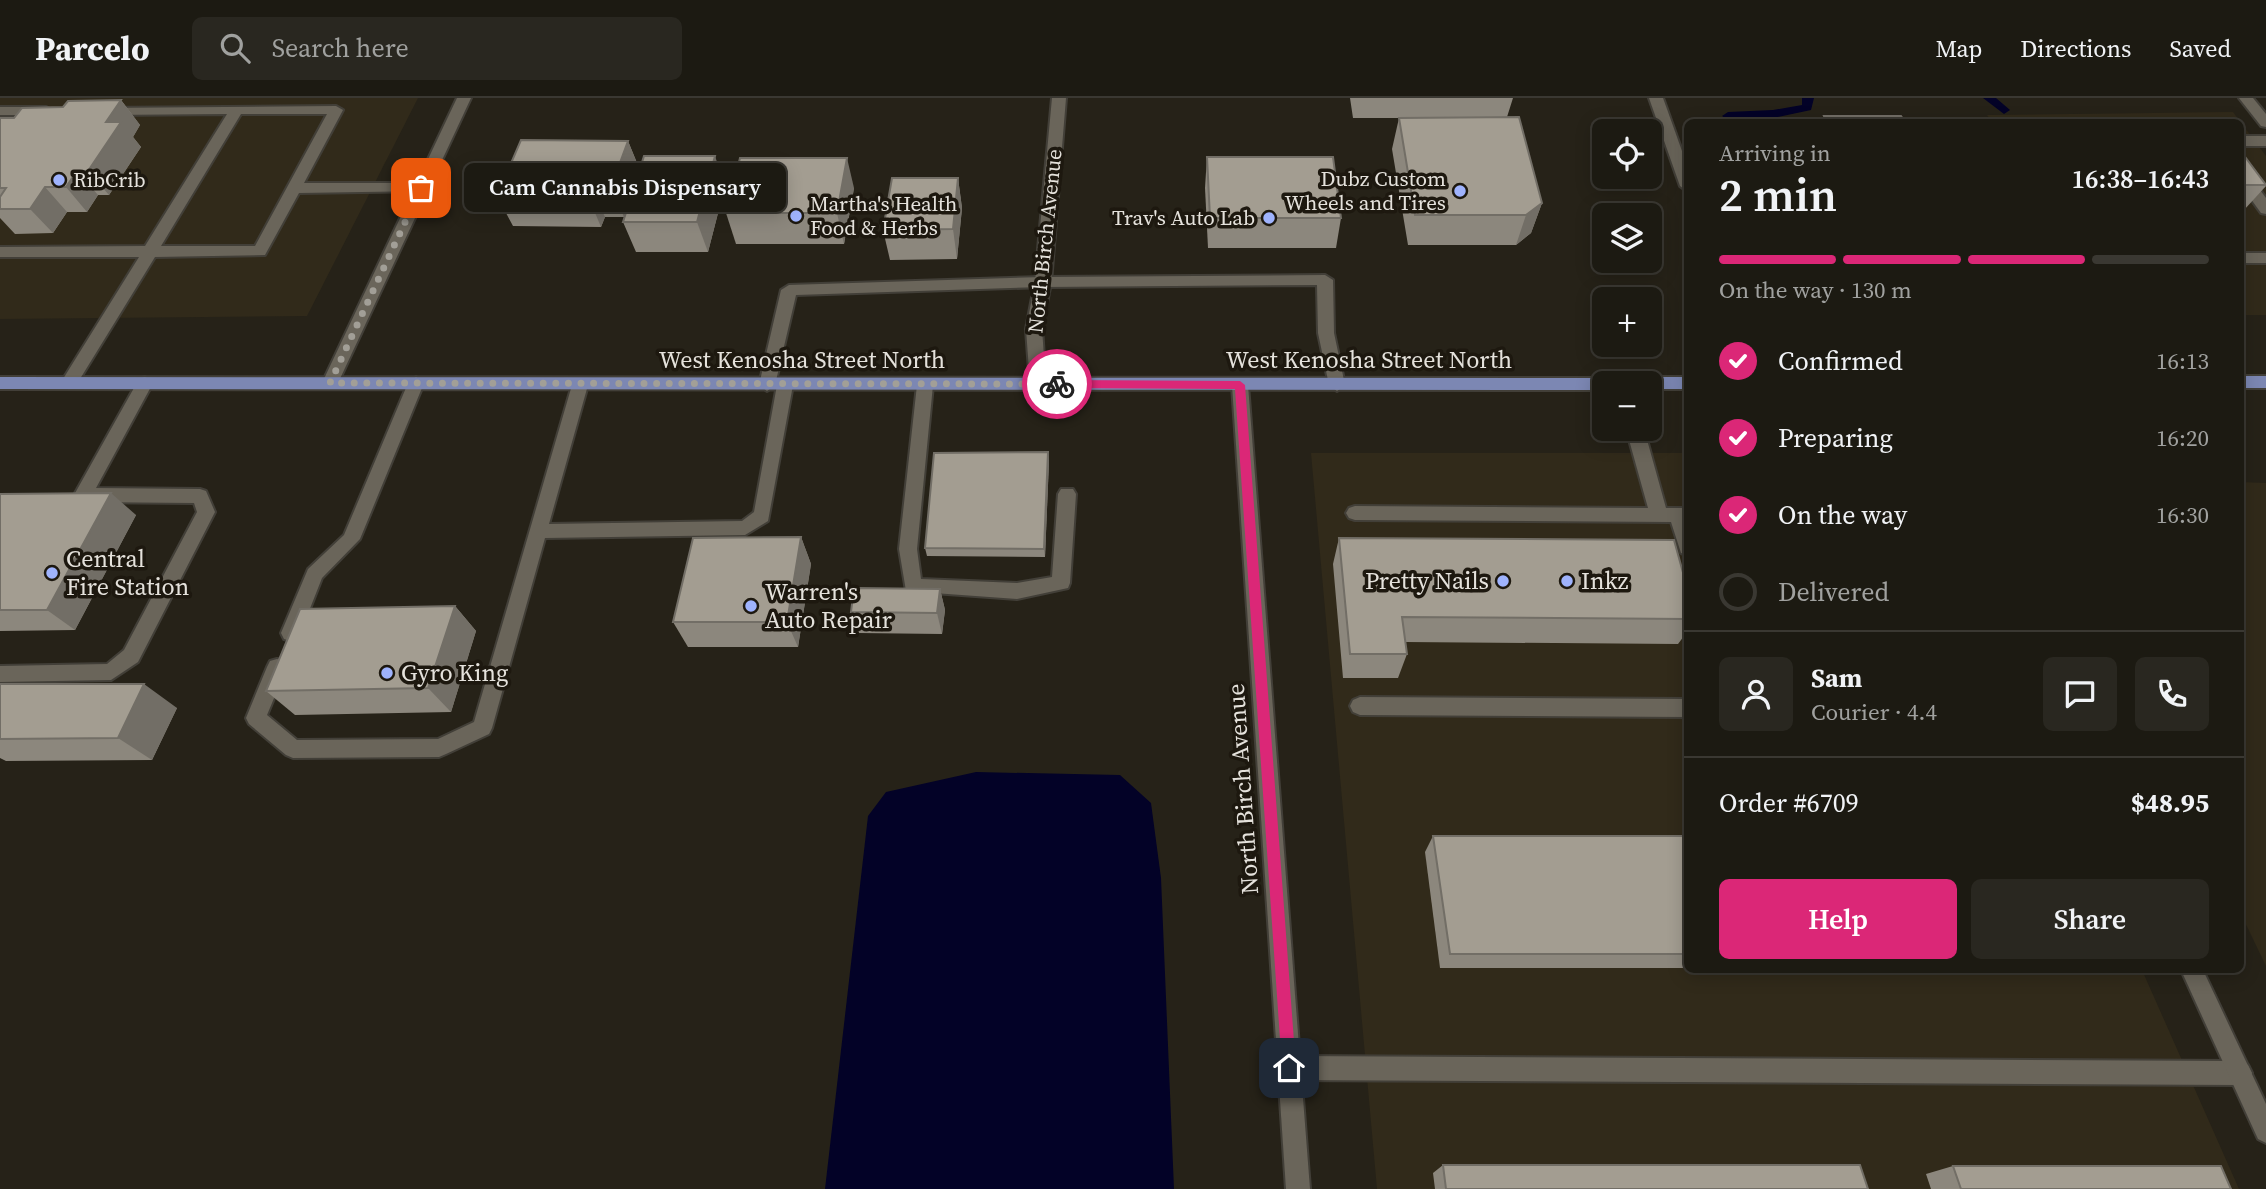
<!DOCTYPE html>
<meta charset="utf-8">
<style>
:root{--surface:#1c1a12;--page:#292720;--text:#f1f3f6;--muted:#a0a19f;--line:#3a3832;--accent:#db2777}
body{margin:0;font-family:"Source Serif 4",serif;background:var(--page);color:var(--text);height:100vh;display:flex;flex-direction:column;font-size:26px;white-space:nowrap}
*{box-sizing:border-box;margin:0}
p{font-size:23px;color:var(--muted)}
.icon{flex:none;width:38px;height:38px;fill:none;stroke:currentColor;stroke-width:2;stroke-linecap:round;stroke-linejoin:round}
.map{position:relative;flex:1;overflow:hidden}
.drawer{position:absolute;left:1684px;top:21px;width:560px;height:854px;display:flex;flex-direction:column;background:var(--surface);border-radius:10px;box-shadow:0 4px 18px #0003,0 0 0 2px var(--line)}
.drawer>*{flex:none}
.tools{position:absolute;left:1592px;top:21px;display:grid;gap:14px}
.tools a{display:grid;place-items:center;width:70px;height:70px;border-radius:10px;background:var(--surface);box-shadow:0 4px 18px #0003,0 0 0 2px var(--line);font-size:35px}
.pin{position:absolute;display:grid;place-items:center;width:60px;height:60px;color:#fff;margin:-30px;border-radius:14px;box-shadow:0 4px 10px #0006}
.courier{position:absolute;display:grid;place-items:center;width:70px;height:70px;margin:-35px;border:5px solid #db2777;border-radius:50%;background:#fff;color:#222;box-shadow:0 2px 9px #0007}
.bubble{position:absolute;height:49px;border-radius:10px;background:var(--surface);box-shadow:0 4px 18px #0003,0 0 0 2px var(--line);font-size:23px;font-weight:600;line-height:49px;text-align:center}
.headline em{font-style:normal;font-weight:600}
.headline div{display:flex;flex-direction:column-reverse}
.headline{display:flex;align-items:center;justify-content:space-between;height:119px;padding:0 35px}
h1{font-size:46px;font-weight:600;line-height:52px}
.bar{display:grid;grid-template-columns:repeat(4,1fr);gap:10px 7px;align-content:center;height:84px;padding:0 35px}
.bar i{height:9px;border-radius:5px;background:var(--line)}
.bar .selected{background:var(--accent)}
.bar p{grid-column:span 4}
.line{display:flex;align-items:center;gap:18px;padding:0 35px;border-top:2px solid var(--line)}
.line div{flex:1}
.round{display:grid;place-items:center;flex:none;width:74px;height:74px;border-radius:10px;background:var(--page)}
ol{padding:0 35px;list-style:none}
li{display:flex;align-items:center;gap:21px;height:77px}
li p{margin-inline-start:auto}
li .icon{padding:7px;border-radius:50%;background:var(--accent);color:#fff;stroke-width:4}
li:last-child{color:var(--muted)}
li i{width:38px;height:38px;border:4px solid var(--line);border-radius:50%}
.button{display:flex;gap:14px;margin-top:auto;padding:14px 35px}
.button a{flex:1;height:80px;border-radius:10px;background:var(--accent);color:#fff;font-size:28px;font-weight:600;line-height:80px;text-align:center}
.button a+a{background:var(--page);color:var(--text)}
header{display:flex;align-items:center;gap:42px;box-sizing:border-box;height:98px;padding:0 35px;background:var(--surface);border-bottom:2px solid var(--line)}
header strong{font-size:33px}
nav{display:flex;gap:38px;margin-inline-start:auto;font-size:24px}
.search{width:490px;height:63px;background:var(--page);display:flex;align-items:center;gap:18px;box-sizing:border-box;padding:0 24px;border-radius:10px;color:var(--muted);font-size:26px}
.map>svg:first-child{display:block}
</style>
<header>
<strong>Parcelo</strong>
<div class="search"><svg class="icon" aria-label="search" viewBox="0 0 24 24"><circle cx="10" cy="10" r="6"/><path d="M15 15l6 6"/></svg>Search here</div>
<nav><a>Map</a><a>Directions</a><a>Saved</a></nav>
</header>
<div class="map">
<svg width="2266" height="1091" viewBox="0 0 2266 1091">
<rect width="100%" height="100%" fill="#262218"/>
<g fill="#312a1a">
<polygon points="0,0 418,0 307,218 0,221"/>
<polygon points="2233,14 2266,58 2266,217 2240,217 2240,24 1992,24 1987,17"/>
<polygon points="1311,355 1687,355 1687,872 2142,872 2239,1091 1377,1091"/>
<polygon points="2240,384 2266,385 2266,868 2240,814"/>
</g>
<polygon fill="#030227" points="976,674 1120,677 1151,705 1161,780 1174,1091 825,1091 868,718 886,694"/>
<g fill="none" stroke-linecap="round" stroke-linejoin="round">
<g fill="#030227" fill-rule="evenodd">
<polygon points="1802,0 1814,0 1811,12 1773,20 1728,22 1722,18 1728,14 1773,12 1802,7"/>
<polygon points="1983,0 1996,0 2010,12 2004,16"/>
</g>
<defs>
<g id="service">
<path d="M336,8l7,4 -39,73h117l5,2 2,3 -2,3 -127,2 -34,62 -110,2 -80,130h-12l-2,-4 2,-4 76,-122h-139v-10l145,-1 82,-132 -123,1 -7,-4 2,-3zM241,16h86l-72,132h-94z"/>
<polygon points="0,9 46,9 53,13 46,17 0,17"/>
<rect x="2240" y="38" width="26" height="10"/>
<polygon points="2240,70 2245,72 2266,100 2266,116 2261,115 2240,86"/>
<rect x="2240" y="155" width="26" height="10"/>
<polygon points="1325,177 1333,182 1334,235 1345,287 1337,293 1329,287 1318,235 1317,187 1043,189 796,197 775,287 767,293 759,287 781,192 789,187 1043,179"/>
<polygon points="145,279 153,285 96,390 200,391 206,393 215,414 138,564 111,582 0,584 0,568 107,566 124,552 197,414 194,405 83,404 77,402 74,397 139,281"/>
<polygon points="416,279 424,285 360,441 322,480 298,541 291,543 284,541 281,535 308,471 344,437 408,285"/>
<polygon points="580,281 588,287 549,426 742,423 754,414 777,287 785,281 793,287 768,423 745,437 545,440 492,630 489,636 446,656 439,659 293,660 286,657 249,626 246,620 267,569 270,563 277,561 284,563 287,569 267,617 297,642 438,641 474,624 572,287"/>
<polygon points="925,281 933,287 917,451 921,481 1017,485 1052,479 1058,396 1061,391 1073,391 1076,396 1070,485 1068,490 1017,501 906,493 899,451 917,287"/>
<polygon points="1626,331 1644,331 1666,410 1687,410 1687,457 1681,455 1671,424 1355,422 1349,420 1346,415 1349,410 1355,408 1648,410"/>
<polygon points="1360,599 1687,601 1687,619 1360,617 1353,614 1350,608 1353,602"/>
<polygon points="1289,958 2240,963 2248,967 2252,975 2248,983 2240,987 1289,982 1281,978 1277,970 1281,962"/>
</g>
<g id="minor">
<polygon points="457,0 471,0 338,285 330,291 324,289 322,285"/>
<polygon points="1052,0 1066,0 1051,184 1042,231 1046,286 1038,292 1030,286 1026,231 1035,184"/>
<polygon points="1649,0 1663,0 1687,67 1687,93 1680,88"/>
<polygon points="2239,0 2253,0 2266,16 2266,29 2261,28"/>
<polygon points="1240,281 1248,287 1310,1091 1286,1091 1232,287"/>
<polygon points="2181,872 2203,872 2266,1006 2266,1045 2258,1041"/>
</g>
<g id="primary">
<rect x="2240" y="278" width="26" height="12"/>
<polygon points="0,279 1605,280 1613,285 1605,285 1605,292 0,291"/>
<polygon points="1646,279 1687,279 1687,291 1650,291 1650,285 1638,285"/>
</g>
</defs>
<use href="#service" stroke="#423f38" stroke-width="4"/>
<use href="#minor" stroke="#423f38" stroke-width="4"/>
<use href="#primary" stroke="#423f38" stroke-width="4"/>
<use href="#service" fill="#6a655a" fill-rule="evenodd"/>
<use href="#minor" fill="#6a655a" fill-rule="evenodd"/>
<use href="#primary" fill="#7c87b3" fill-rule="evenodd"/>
</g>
<g fill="#8c877d">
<polygon points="1350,0 1513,0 1507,19 1542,105 1531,135 1516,147 1408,147 1392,51 1399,20 1429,20 1353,20"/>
<polygon points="121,2 140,27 133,39 141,49 109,97 98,97 87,114 67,114 53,135 15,136 0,120 0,20 14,20 63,9"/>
<polygon points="1824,18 1905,24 1820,24"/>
<polygon points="628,43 640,72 725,88 708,154 636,154 623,124 624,119 605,119 601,129 513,128 497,98"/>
<polygon points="2240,52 2266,88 2244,112 2240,112"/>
<polygon points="1207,59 1341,120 1336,150 1208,150 1205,90"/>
<polygon points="958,80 962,110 957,161 890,162 883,132"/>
<polygon points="854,90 844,146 736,146 726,115"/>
<polygon points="1048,354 1049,363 1045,459 927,458 925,450"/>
<polygon points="0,396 136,417 75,532 0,533"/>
<polygon points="801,439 811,466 798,549 688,549 673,524"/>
<polygon points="1339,440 1687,489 1687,534 1678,546 1405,544 1407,556 1398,580 1343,580 1333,466"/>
<polygon points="940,491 945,512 942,536 858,535 851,514"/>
<polygon points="455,508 476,533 451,614 295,617 266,593"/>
<polygon points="0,586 177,610 152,662 6,663 0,660"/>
<polygon points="1433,738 1687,738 1687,870 1440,870 1425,754"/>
<polygon points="1443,1067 1868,1091 1435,1091 1433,1075"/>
<polygon points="1953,1068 2231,1091 1931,1091 1926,1076"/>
</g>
<g fill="#726e66">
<polygon points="121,2 140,27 133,39 141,49 109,97 88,73 106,24"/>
<polygon points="628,43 640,73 624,119 611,89"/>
<polygon points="715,58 725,88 708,154 697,124"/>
<polygon points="847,60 854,90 844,146 837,115"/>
<polygon points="77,73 98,97 87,114 66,89"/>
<polygon points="958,80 962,110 957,161 953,131"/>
<polygon points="45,89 67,114 53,135 30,111"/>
<polygon points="591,89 605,119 601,129 588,98"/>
<polygon points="1542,105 1531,135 1516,147 1526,117"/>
<polygon points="1048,354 1049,363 1045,459 1044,451"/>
<polygon points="111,395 136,417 75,532 47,512"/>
<polygon points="801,439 811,466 798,549 787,524"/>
<polygon points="940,491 945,512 942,536 937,515"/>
<polygon points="455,508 476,533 451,614 428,590"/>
<polygon points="144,586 177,610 152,662 118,640"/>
</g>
<g fill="#a39d91" stroke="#726e66" stroke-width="2">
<polygon points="121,2 106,24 121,24 88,73 77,73 66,89 45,89 30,111 0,111 0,99 6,90 0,90 0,20 14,20 22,10 63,9 68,3"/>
<polygon points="1824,18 1901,18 1905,24 1827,24"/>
<polygon points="1519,19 1542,105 1526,117 1415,117 1399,20"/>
<polygon points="521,42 628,43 611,89 591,89 588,98 497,98"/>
<polygon points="2240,52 2266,87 2240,87"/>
<polygon points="644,58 715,58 697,124 623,124"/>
<polygon points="1207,59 1333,59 1341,120 1210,120"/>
<polygon points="740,60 847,60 837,115 726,115"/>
<polygon points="892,80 958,80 953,131 883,132"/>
<polygon points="1048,354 1044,451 925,450 934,355"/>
<polygon points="111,395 47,512 0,512 0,396"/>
<polygon points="801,439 787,524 673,524 693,440"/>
<polygon points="1339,440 1674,442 1687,489 1687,521 1402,519 1407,556 1350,556"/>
<polygon points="854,490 940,491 937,515 851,514"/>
<polygon points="455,508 428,590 266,593 300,511"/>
<polygon points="0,586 144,586 118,640 0,641"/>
<polygon points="1433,738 1687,738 1687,856 1450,856"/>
<polygon points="1443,1067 1860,1067 1868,1091 1446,1091"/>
<polygon points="1953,1068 2221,1068 2231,1091 1961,1091"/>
</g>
<polygon fill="#db2777" points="1057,282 1240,283 1245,287 1296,970 1289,977 1282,970 1235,291 1057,290 1052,286"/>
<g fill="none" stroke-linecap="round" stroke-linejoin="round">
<polyline stroke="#a29f97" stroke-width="7" stroke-dasharray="0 12.6" points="421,90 330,285 1057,286"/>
</g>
<g fill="#9fb3fd" stroke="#1d180f" stroke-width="2.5">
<circle cx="59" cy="82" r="7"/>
<circle cx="1460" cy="93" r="7"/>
<circle cx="796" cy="118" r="7"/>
<circle cx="1269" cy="120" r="7"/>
<circle cx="52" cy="475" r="7"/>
<circle cx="1503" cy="483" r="7"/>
<circle cx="1567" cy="483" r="7"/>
<circle cx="751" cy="508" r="7"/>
<circle cx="387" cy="575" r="7"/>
</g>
<g text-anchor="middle" stroke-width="7" stroke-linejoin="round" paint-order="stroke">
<g font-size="21" fill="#e5e2dc" stroke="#1d180f" text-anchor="end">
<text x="1446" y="88">Dubz Custom<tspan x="1446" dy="24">Wheels and Tires</tspan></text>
<text x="73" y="89" text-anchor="start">RibCrib</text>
<text x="810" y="113" text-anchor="start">Martha's Health<tspan x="810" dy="24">Food &amp; Herbs</tspan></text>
<text x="1255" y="127">Trav's Auto Lab</text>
</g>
<g font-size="21" fill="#e5e2dc" stroke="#1d180f">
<text transform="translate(1045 143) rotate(-84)" y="7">North Birch Avenue</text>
</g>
<g font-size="24" fill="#e5e2dc" stroke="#1d180f">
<text x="802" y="270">West Kenosha Street North</text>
<text x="1369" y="270">West Kenosha Street North</text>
<text transform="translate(1243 691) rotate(-94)" y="8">North Birch Avenue</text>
</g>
<g font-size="24" fill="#e5e2dc" stroke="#1d180f" text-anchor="start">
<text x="66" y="469">Central<tspan x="66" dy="28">Fire Station</tspan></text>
<text x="1489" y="491" text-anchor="end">Pretty Nails</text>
<text x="1581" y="491">Inkz</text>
<text x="765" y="502">Warren's<tspan x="765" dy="28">Auto Repair</tspan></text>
<text x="401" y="583">Gyro King</text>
</g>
</g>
</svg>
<div class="tools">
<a><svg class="icon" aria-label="locate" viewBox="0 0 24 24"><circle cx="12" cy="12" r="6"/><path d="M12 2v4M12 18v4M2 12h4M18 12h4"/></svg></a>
<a><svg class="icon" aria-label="layers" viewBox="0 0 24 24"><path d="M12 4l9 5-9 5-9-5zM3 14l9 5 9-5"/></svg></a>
<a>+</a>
<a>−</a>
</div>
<div class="pin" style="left:421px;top:90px;background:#ea580c"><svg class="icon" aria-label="bag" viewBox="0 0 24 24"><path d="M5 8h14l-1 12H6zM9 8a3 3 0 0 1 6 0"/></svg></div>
<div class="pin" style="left:1289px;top:970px;background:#1f2937"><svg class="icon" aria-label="home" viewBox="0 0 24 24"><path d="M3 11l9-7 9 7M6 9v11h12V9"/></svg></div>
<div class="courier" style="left:1057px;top:286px"><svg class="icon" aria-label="bike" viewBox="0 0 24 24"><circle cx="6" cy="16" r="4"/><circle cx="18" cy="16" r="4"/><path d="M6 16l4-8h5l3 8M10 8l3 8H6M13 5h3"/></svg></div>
<div class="bubble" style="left:464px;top:65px;width:322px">Cam Cannabis Dispensary</div>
<section class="drawer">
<div class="headline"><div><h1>2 min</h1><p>Arriving in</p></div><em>16:38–16:43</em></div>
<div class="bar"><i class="selected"></i><i class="selected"></i><i class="selected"></i><i></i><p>On the way · 130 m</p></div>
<ol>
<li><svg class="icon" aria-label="check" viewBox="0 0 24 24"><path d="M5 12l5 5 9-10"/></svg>Confirmed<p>16:13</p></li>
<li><svg class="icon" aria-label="check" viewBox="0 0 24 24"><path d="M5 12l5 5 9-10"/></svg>Preparing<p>16:20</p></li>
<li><svg class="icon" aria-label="check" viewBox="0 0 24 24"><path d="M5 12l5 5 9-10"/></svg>On the way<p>16:30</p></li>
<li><i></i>Delivered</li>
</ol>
<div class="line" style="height:126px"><a class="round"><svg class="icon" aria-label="person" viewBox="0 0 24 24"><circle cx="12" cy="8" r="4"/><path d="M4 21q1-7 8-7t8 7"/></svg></a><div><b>Sam</b><p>Courier · 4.4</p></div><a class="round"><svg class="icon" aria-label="chat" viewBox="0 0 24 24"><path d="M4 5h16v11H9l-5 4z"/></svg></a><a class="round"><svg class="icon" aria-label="phone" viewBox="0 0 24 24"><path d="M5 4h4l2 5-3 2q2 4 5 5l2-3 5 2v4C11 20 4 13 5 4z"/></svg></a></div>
<div class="line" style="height:91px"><div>Order #6709</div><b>$48.95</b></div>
<div class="button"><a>Help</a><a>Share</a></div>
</section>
</div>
